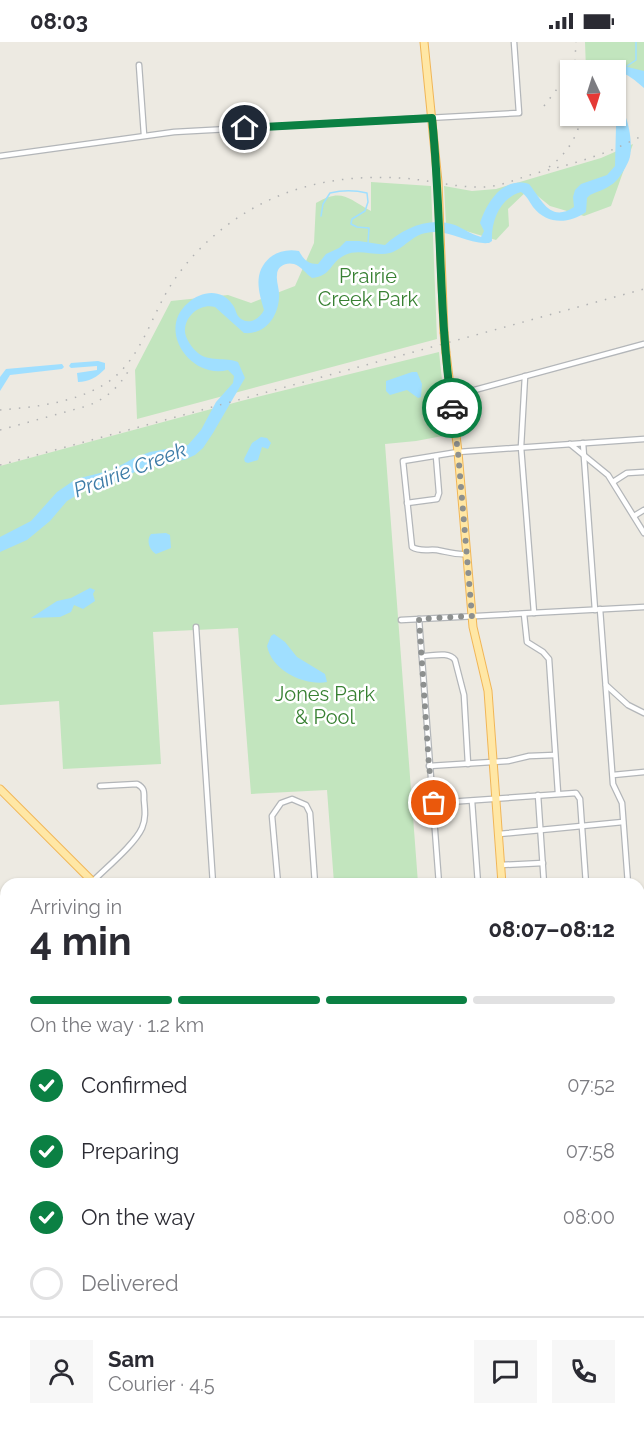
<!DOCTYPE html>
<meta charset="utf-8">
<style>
:root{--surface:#fff;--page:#f7f7f7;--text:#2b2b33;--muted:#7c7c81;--line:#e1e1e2;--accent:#0b8043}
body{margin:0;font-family:Raleway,sans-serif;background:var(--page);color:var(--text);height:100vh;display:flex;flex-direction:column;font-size:22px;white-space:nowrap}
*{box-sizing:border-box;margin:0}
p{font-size:20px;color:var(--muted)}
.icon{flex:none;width:33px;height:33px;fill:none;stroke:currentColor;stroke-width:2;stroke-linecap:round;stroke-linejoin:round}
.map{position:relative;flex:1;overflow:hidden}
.drawer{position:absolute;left:0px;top:836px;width:645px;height:560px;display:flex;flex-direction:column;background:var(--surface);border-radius:18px 18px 0 0;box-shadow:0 2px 4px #0004}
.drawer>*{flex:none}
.needle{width:39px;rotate:176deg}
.fabs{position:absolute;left:560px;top:18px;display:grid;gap:12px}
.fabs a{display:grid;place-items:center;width:66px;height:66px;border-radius:0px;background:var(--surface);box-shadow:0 2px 4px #0004;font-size:30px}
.pin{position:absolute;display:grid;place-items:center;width:51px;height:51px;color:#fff;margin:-26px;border:3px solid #fff;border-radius:50%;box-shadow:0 2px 6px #0007}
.courier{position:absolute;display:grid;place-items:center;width:60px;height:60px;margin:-30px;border:4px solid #0b8043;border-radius:50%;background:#fff;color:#222;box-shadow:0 2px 8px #0007}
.summary em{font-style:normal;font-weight:700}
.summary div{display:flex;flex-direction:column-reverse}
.summary{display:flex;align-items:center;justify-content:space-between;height:102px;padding:0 30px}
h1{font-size:39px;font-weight:700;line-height:45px}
.bar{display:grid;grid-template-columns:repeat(4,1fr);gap:9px 6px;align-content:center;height:72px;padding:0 30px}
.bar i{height:8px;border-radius:4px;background:var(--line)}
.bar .active{background:var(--accent)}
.bar p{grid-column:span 4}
.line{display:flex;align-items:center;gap:15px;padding:0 30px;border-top:2px solid var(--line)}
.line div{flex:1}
.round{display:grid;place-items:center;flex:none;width:63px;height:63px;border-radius:0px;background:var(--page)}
ol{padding:0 30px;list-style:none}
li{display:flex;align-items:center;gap:18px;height:66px}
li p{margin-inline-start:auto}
li .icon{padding:6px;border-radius:50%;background:var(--accent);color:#fff;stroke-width:4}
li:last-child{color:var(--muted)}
li i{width:33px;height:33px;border:3px solid var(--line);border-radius:50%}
.status{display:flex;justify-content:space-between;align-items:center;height:42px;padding:0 30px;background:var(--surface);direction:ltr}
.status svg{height:16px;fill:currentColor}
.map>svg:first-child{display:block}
</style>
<div class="status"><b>08:03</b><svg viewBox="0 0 49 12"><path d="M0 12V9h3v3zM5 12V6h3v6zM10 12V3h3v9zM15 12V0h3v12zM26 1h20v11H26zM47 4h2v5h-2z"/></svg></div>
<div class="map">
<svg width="644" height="1394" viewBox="0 0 644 1394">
<rect width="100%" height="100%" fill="#edeae2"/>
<g fill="#c2e5be">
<polygon points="585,0 644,0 644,32 615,28 586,28"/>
<polygon points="633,102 611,164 584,174 550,164 529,147 508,167 509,184 496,198 446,183 444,144 472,149 496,147 601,116"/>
<path d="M371,140l60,4 6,153 -300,80 -2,-49 36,-69 57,-6 23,8 44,-17 19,-43 2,-40c26,-15 31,-5 55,8z"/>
<polygon points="439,310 448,393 416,399 385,402 418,841 334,841 327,748 251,752 238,586 153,590 161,722 63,727 59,659 0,663 0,424 241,359"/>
<polygon points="354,1389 507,1389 515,1394 349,1394"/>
</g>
<g fill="#a0dfff">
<path d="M611,21l33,8v17c-19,-17 -23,-17 -49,-18l6,-5z"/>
<path d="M615,60c14,8 19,45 14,58 -3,7 -8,16 -13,21 -7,7 -17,10 -26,14l-3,3 -1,14c-17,12 -39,13 -53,-5 -4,-6 -6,-11 -12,-15 -21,6 -30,29 -29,49l-3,2c-22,2 -40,-15 -63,-10 -14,2 -22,16 -36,20 -14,4 -31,-5 -45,2 -15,7 -13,21 -33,23 -6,-4 -11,-12 -18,-14 -8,-2 -17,2 -17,11 -1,7 3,15 2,23 -1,19 -14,37 -35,35l-29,-26c-13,-4 -29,7 -30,22 -1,8 7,19 13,24 10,9 28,4 40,9l7,16 -32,55 -10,15 -8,7 -11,5 -24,1 -14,5 -28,15 -29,7 -22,13 -17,20 -23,19 -27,12v-15l31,-16 26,-29 19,-13 36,-9 24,-13 14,-5 38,-7 13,-15 15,-28 17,-19 1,-7 -6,-6c-37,10 -72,-40 -40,-67 13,-12 33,-15 44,1 3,3 4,9 6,12 9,11 22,3 26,-6 -3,-10 -7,-23 -5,-34 4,-19 22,-29 40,-25 5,9 9,13 19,13l8,-10 13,-6 7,-7h13l26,4c18,-17 45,-29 70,-20 9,4 16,9 26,12l3,-6 -4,-8c7,-21 23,-47 49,-39 13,16 21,39 45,23l-1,-10 2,-7 6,-6 26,-9 8,-9 1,-40 -3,-10h2z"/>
<path d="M98,319l7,2v6c-8,8 -16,13 -27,13l-1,-9 20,-3v-4l-26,2 -2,-2 2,-3z"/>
<polygon points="62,322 64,325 62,327 10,333 0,349 0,335 6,327"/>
<polygon points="412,330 417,330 422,342 421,355 418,356 407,348 390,353 386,349 386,339"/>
<polygon points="261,395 267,396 271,401 268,407 262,405 258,418 248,421 245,420 244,417 252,401"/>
<path d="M166,491l4,2 1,13 -15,6c-7,-4 -10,-14 -5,-20z"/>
<polygon points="90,546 95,548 93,552 95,559 83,567 74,563 71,570 60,575 31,576 57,559 71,556"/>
<path d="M274,592l11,8 12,15 28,17 2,8c-22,4 -55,-11 -60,-36l4,-10z"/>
<polygon points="507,1389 632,1389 644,1394 515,1394"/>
</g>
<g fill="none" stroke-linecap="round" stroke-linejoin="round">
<g stroke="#a0dfff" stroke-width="1.5">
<polyline points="627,24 636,18 636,0"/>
<path d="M321,174l2,-12 7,-11c13,-3 24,-3 37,0l1,9 -3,9 -13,8 -1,5 6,3 12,1 -1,15"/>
</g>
<defs>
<g id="minor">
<polyline points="139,23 144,93"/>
<polyline points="0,114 174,90 519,71 514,0"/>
<polyline points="525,334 521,405 534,571"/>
<polyline points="463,353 471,349 644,302"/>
<polyline points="583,401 595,568"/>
<polyline points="570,402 608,433 644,491"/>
<polyline points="613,440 627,431 644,430"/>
<polyline points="407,461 437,457 439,451 436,414"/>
<polyline points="634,474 644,468"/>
<path d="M467,512c-11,1 -19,-2 -30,-4 -9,-1 -17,2 -25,-3l-9,-86 55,-9 186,-13"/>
<polyline points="600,567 613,742 622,761 628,842"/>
<polyline points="524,572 527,600 543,610 549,617 558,751"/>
<polyline points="419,577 439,842"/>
<polyline points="401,578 644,565"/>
<polyline points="196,585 213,842"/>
<path d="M422,614c10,0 27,-5 33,4l9,35 4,69"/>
<polyline points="606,643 628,663 644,671"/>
<polyline points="429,724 508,719 529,714 555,713"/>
<polyline points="613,733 644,730"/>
<polyline points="538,753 544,842"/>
<polyline points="472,759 478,842"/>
<polyline points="434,761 576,751 580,757 586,842"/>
<polyline points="499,792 623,780"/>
<polyline points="501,823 543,821"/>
<path d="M93,839c13,-13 42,-37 49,-53 4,-9 3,-18 2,-28 0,-8 1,-12 -7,-16l-37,2"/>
<polyline points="278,842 272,774 281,761 292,757 306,763 310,771 315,842"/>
<polyline points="639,983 644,982"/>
<polyline points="639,1009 644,1089"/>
<polyline points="639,1136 644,1136"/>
<polyline points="639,1210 643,1203"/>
<polyline points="639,1271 644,1262"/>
<polyline points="639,1332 644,1324"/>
<polyline points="639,1357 644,1360"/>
<polyline points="600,1394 604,1389"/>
</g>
<g id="major">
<polyline points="424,0 438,140 444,290"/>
<polyline points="446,311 458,410 473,585 488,649 502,842"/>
<polyline points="0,747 95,842"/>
<polyline points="639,899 644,899"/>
<polyline points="639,1254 644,1257"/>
</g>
</defs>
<use href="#minor" stroke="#b3b6b9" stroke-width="7"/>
<use href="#major" stroke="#f1b657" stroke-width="9"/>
<use href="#minor" stroke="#fff" stroke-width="4.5"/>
<use href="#major" stroke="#ffe7a5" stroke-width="7"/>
<g stroke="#b1b2b3" stroke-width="1.5" stroke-dasharray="1.5 8" stroke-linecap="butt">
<polyline points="571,28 575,18 576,0"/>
<polyline points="544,64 570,30"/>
<path d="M549,125c18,-13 28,-30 33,-51"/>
<path d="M0,368c35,-3 74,-7 105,-26 32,-20 43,-58 60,-89 21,-38 56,-70 94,-90 48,-25 100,-31 154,-26 23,3 48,9 72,8 16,-1 32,-8 48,-13 22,-6 44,-11 65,-19 16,-5 31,-13 46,-20"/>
<path d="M0,388l87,-24c19,-7 32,-19 42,-36"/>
<polyline points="0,423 644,247"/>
</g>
<defs>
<polyline id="major-bridge" points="444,290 446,311"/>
</defs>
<use href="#major-bridge" stroke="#f1b657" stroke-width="9" stroke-linecap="butt"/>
<use href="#major-bridge" stroke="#ffe7a5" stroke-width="7"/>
</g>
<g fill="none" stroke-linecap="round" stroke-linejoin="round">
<polyline stroke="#8d908f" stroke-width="6" stroke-dasharray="0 10.8" points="434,761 429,724 419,577 472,574 458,410 452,366"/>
<path stroke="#0b8043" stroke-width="8" d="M245,86l187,-10c10,97 6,194 20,290"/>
</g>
<g text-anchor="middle" stroke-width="5" stroke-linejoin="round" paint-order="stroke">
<g font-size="20" fill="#388133" stroke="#fff">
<text x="368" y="241">Prairie<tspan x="368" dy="23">Creek Park</tspan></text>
<text x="325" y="659">Jones Park<tspan x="325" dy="23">&amp; Pool</tspan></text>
</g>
<g font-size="21" font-style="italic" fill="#3c7ba7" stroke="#fff">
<text transform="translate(130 428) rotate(-21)" y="7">Prairie Creek</text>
</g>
</g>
</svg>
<div class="fabs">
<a><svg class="needle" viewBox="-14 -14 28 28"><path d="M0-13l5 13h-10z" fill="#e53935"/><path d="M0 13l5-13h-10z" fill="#7c7c81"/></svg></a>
</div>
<div class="pin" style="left:434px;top:761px;background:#ea580c"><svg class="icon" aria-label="bag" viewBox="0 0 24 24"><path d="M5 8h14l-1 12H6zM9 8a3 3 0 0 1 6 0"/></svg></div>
<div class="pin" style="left:245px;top:86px;background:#1f2937"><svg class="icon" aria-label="home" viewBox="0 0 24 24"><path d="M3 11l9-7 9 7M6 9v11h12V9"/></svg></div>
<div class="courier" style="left:452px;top:366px"><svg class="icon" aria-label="car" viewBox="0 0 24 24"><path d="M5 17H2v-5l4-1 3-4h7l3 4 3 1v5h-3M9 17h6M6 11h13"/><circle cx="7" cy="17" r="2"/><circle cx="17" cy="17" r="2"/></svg></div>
<section class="drawer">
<div class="summary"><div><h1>4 min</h1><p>Arriving in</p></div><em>08:07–08:12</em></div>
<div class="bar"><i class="active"></i><i class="active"></i><i class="active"></i><i></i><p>On the way · 1.2 km</p></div>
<ol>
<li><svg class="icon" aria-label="check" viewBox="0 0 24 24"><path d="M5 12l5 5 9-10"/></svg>Confirmed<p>07:52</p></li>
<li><svg class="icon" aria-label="check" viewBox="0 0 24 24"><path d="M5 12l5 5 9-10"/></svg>Preparing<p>07:58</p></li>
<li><svg class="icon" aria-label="check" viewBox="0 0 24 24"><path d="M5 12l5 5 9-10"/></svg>On the way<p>08:00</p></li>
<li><i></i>Delivered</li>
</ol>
<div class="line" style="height:108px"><a class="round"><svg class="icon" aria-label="person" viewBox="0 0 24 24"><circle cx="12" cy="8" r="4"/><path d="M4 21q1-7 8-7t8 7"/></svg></a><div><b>Sam</b><p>Courier · 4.5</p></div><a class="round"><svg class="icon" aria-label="chat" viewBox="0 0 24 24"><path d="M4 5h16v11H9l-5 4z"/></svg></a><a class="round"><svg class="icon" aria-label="phone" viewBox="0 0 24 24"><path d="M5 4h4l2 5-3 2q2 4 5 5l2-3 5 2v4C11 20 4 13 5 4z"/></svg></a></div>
</section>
</div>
